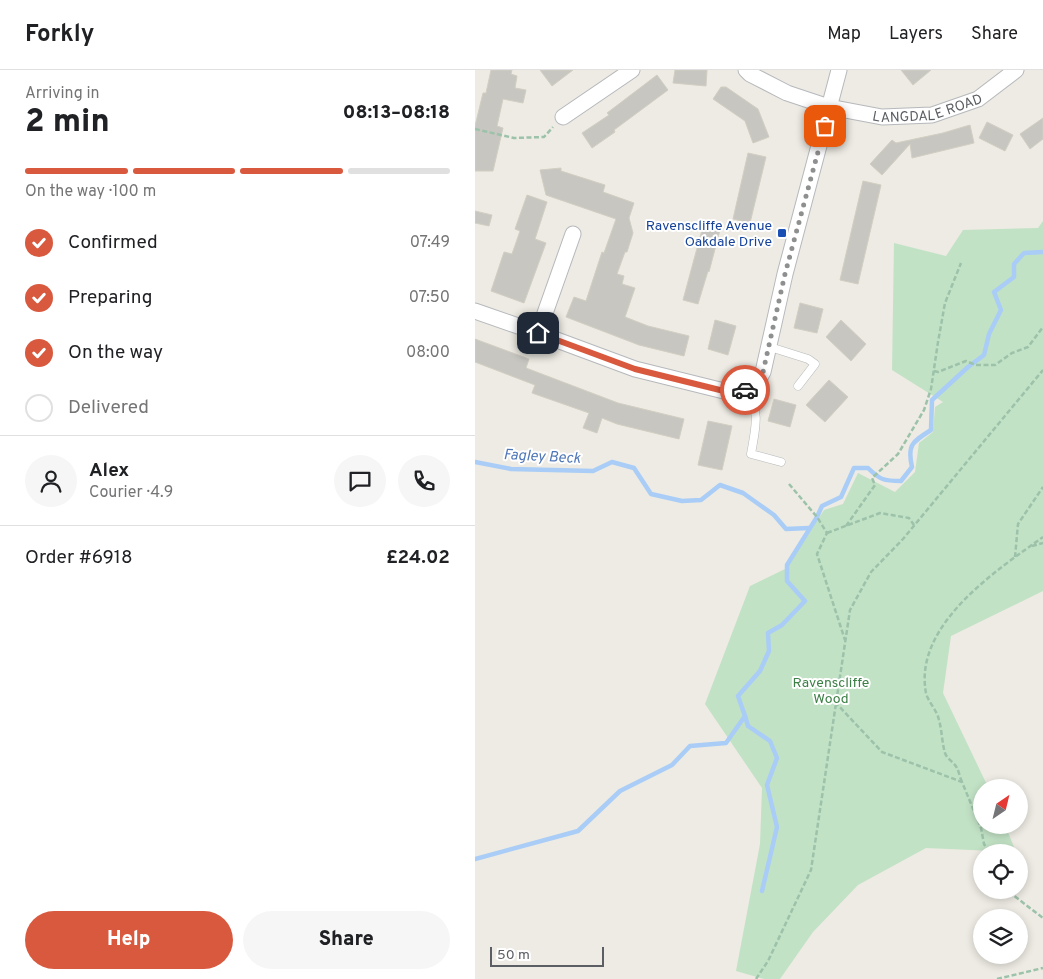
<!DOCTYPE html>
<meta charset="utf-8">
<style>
:root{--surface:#fff;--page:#f6f6f6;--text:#202124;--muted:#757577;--line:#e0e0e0;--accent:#d8593e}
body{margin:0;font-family:Overpass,sans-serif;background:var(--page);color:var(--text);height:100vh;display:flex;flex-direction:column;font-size:19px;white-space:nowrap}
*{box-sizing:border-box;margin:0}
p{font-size:16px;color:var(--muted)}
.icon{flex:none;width:28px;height:28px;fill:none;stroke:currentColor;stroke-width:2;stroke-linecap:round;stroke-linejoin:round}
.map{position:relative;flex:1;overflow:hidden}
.details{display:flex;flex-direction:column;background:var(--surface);width:475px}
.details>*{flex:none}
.needle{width:32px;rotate:35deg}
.controls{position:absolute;left:498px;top:709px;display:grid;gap:10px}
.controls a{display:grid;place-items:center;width:55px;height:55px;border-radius:50%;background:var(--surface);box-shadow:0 2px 8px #0003;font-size:25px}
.scale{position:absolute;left:15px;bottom:12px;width:114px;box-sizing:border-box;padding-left:5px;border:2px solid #5b5e62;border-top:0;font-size:14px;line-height:18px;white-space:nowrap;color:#5b5e62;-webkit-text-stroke:4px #fff;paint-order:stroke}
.pin{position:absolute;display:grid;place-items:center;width:42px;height:42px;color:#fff;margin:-21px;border-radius:10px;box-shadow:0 2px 8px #0006}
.courier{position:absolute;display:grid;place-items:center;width:50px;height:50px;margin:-25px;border:4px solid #d8593e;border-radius:50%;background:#fff;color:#222;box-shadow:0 1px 6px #0007}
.headline em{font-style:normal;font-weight:800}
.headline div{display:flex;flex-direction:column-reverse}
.headline{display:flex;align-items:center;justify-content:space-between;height:85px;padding:0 25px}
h1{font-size:32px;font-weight:800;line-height:38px}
.bar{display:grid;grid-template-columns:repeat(4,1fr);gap:8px 5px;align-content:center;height:60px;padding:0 25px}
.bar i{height:6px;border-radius:4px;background:var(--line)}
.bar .on{background:var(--accent)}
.bar p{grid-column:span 4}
.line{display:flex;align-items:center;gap:12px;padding:0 25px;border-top:1px solid var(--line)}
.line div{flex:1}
.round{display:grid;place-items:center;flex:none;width:52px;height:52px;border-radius:26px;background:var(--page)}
ol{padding:0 25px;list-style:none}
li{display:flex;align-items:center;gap:15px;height:55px}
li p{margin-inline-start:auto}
li .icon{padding:5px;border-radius:50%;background:var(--accent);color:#fff;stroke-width:4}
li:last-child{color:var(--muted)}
li i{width:28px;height:28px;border:2px solid var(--line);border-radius:50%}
.action{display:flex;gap:10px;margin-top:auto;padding:10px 25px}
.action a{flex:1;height:58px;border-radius:30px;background:var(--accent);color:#fff;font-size:20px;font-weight:800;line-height:58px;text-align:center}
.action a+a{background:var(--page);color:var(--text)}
header{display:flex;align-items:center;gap:30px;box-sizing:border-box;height:70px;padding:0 25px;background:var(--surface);border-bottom:1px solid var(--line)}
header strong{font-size:24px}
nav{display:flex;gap:28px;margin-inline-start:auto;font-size:18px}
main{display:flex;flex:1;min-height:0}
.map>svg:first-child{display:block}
</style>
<header>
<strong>Forkly</strong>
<nav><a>Map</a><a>Layers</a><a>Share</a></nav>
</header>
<main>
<section class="details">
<div class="headline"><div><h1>2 min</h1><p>Arriving in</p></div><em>08:13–08:18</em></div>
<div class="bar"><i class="on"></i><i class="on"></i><i class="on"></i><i></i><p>On the way · 100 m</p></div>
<ol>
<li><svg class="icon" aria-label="check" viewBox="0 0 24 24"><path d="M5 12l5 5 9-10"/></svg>Confirmed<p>07:49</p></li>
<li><svg class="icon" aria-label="check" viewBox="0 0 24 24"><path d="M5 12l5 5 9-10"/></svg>Preparing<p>07:50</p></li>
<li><svg class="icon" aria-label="check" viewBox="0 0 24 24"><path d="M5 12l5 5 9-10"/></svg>On the way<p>08:00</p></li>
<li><i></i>Delivered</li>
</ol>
<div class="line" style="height:90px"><a class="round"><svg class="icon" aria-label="person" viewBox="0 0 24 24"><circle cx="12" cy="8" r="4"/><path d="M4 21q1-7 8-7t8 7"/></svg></a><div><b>Alex</b><p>Courier · 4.9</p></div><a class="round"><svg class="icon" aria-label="chat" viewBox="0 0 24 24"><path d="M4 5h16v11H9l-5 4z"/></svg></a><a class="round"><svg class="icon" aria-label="phone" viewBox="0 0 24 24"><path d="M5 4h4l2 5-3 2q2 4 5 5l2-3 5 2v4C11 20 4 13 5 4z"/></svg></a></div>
<div class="line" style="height:65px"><div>Order #6918</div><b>£24.02</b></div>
<div class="action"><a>Help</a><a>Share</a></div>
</section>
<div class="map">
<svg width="568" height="909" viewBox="0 0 568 909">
<rect width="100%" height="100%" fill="#edebe3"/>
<polygon fill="#c2e2c5" points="568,151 568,521 476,566 468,623 513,717 506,718 506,755 530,755 541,782 451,778 383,815 338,862 305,909 289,909 261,901 285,774 287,718 230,634 275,516 312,498 349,440 368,434 383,403 420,422 440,402 444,373 458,362 460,337 468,332 417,300 419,173 471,186 488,160 563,158"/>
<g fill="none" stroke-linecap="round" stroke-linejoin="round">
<g stroke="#a9cdf6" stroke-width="4.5">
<polyline points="0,392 36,399 118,401 137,392 159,398 176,424 207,431 226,430 245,415 268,423 299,445 311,459 334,458"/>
<polyline points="270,646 273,656 295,671 302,688 292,715 302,757 287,821"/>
<path d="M0,789l103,-28 42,-40 52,-26 18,-19 36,-3 19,-27 -7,-20 22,-25 9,-20 -1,-18 14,-8 23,-24 -18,-20v-16l30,-48 5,-11 19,-9 13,-29h14c12,12 16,13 33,13l11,-14c-5,-22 0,-25 19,-37l1,-30 36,-33 16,-12 5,-21 12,-24 -7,-18 20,-15v-13l10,-11 19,-1"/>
</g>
</g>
<g fill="#c8c6c0" stroke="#d1cec2">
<polygon points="16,0 37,0 36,4 42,6 40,18 51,20 48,33 28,29 22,56 28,58 18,101 0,101 0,56 8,23 11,23"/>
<polygon points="65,0 98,0 77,16"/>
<polygon points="200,0 232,0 231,16 198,13"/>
<polygon points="426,0 456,0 438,15"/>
<polygon points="182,5 193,20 139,60 140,62 117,78 107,63 134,45 132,43"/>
<polygon points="246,17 251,17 283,39 294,67 278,73 270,51 238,29"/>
<polygon points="568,48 568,69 555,79 545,64"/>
<polygon points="512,52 538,65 530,81 504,68"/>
<polygon points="495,55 499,73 437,88 435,74 407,105 395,94 417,70 421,73 468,63"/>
<polygon points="273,83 291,87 275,153 258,149"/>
<polygon points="86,98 86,101 130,115 128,122 159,133 154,148 158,163 152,182 150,182 142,204 149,206 147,214 160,218 150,247 173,256 214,266 209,286 164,275 91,247 99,227 111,231 127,182 129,183 141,149 71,125 65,100"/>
<polygon points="388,111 406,115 383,214 365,210"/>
<polygon points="52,125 72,132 60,169 71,173 49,233 16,221 29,182 37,184 45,161 40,159"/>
<polygon points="0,141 17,145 14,156 0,153"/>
<polygon points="228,156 245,160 234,202 233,201 223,234 208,230"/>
<polygon points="325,233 348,239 342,263 319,258"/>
<polygon points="240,250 261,256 253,285 233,279"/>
<polygon points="366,250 391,274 376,291 351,267"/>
<polygon points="0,269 54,289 51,298 143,333 209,349 204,369 142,354 127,348 122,363 108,358 114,343 57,323 60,315 0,292"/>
<polygon points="354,310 373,327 350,352 331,335"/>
<polygon points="299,329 321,335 315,357 293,351"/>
<polygon points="233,351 257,356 247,400 223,395"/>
</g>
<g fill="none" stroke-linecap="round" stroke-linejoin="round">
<defs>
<g id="service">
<polyline points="295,277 333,289 340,294 323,316"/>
<path d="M272,319c14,23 8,41 4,65l30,8"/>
</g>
<g id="minor">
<path id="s1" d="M271,0l4,4 37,19 42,14 53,10 50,-2 46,-16 38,-29"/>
<polyline points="88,47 157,0"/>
<path d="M0,241l63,22 97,36 97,24c15,-2 24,-7 31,-21l22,-98 54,-204"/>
<polyline points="63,263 98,164"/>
</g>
</defs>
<use href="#service" stroke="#b6b8bc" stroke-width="9"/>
<use href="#minor" stroke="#b6b8bc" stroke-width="17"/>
<g stroke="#9cc2aa" stroke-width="2.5" stroke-dasharray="5 2.5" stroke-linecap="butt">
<polyline points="0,59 39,68 69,67 78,57"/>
<polyline points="459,301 463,302 491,291 501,295 520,295 537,283 553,277 568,257"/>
<polyline points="314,414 342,447 352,463 342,484 370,570"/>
<polyline points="371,456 400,415 397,408 423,384 449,340 456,319 463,272 470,233 486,193"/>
<polyline points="352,463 405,443 434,448 439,455"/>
<polyline points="557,476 568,473"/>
<polyline points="540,487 543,454 568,417"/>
<polyline points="360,632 407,682 487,712 506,758 509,774 514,782"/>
<path d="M487,712c-2,-4 -3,-10 -5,-14 -3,-6 -10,-9 -12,-15 -3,-10 -3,-22 -6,-33 -2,-10 -11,-18 -13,-27 -13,-68 71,-123 117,-156"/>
<polyline points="536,820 538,825 568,848"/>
<polyline points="281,909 293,891 336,800 375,540 396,502 428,469 568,300"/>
<polyline points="522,909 568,898"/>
</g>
<use href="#service" stroke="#fff" stroke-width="8"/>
<use href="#minor" stroke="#fff" stroke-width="15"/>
</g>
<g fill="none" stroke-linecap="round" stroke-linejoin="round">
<polyline stroke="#8e8f8f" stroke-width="5" stroke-dasharray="0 9" points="270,320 279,315 288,302 310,204 350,56"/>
<polyline stroke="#d8593e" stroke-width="6" points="63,263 160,299 257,323 270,320"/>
</g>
<rect fill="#1a4fb4" stroke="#fff" stroke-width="2" x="302" y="158" width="10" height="10" rx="2.5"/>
<g text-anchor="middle" stroke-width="4" stroke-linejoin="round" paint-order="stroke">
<g font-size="14" fill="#5b5e62" stroke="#fff">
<text dy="5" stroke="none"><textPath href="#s1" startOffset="192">LANGDALE ROAD</textPath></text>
</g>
<g font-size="14" fill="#164399" stroke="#fff" text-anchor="end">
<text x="297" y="160">Ravenscliffe Avenue<tspan x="297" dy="16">Oakdale Drive</tspan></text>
</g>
<g font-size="14" fill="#3d8047" stroke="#fff">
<text x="356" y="617">Ravenscliffe<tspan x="356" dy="16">Wood</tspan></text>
</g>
<g font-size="15" font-style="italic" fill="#4f77b7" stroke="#fff">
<text transform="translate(67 386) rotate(3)" y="5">Fagley Beck</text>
</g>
</g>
</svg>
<div class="controls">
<a><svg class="needle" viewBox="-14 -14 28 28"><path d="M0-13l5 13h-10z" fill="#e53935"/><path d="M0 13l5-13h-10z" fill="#757577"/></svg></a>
<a><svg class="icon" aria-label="locate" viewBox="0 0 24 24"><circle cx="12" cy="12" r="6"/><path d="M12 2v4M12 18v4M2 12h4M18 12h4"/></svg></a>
<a><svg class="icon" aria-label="layers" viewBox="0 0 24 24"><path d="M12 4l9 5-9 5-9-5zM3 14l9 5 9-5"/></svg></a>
</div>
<div class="scale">50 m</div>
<div class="pin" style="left:350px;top:56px;background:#ea580c"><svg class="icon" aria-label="bag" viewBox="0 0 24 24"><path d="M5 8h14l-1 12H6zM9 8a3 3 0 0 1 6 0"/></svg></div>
<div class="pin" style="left:63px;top:263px;background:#1f2937"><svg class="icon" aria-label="home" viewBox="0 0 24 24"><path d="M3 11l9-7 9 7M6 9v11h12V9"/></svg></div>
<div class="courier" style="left:270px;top:320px"><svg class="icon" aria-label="car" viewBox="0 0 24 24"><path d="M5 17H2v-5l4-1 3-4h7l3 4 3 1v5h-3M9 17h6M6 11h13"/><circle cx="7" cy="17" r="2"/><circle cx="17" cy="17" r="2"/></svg></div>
</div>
</main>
